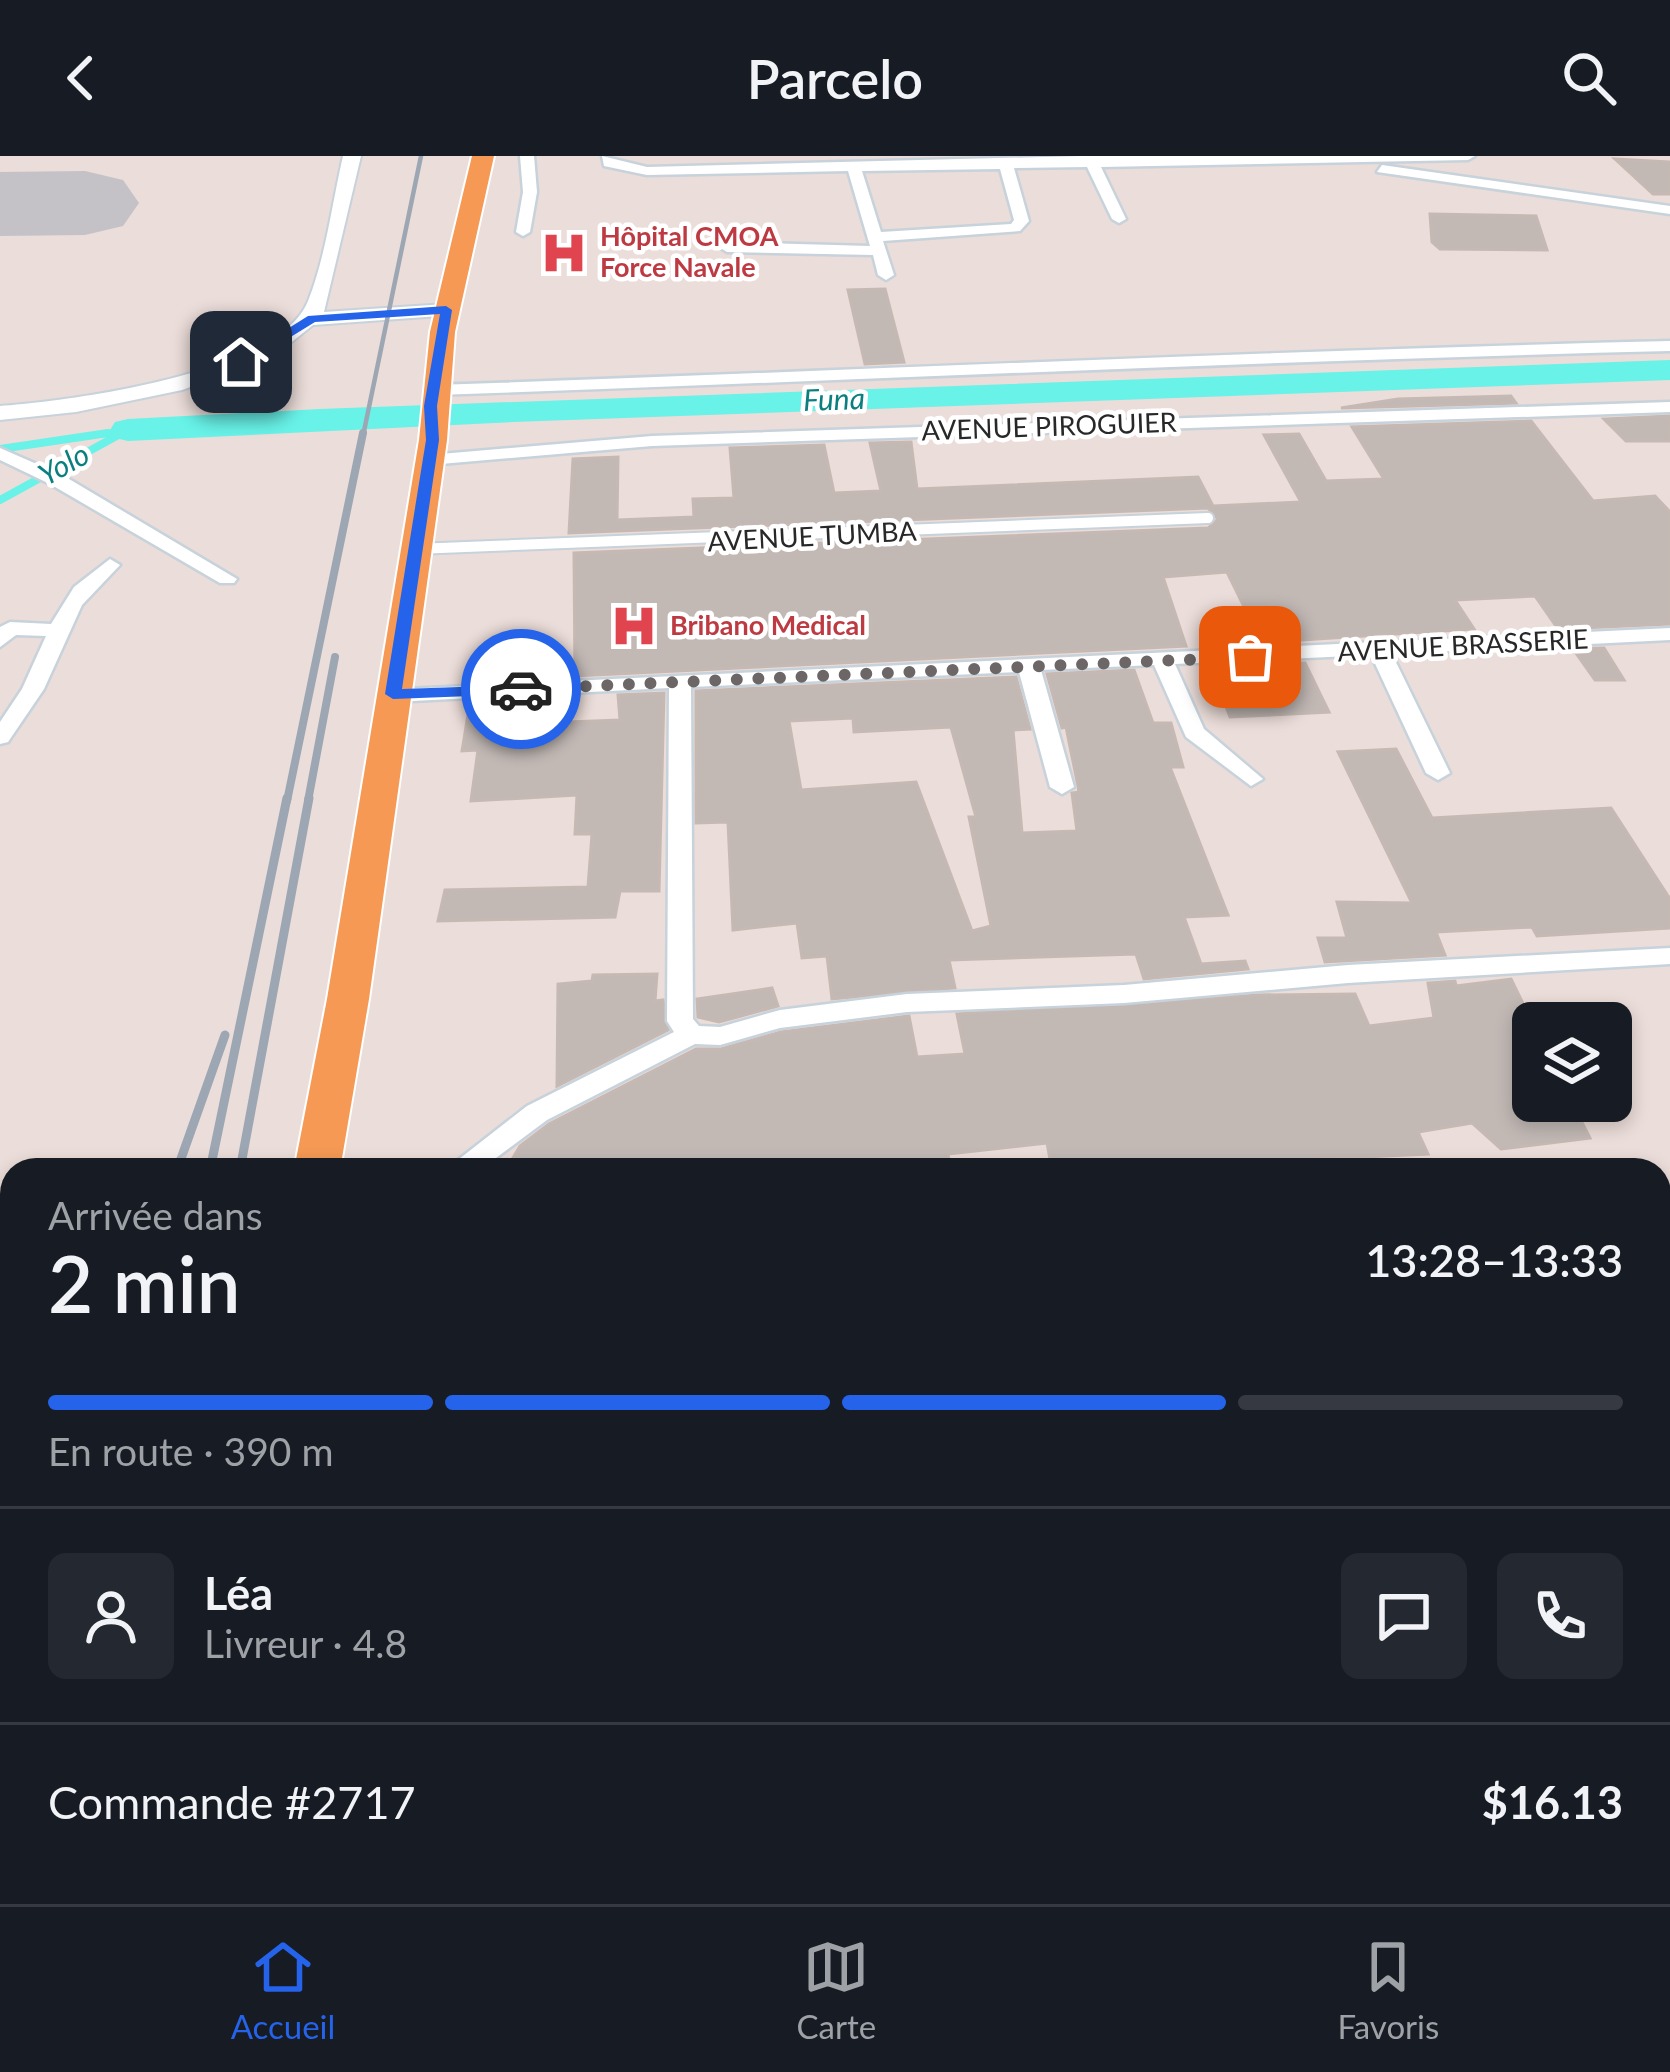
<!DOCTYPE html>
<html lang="fr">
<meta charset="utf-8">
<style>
:root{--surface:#171b24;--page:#242831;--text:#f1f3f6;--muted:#9ea1a6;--line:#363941;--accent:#2563eb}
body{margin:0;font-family:Lato,sans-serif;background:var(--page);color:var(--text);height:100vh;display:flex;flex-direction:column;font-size:45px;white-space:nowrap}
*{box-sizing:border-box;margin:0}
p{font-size:39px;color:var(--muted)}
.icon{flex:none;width:66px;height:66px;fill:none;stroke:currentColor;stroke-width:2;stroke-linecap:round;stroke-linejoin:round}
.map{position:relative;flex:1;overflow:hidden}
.drawer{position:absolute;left:0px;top:1002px;width:1671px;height:747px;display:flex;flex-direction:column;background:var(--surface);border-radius:36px 36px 0 0;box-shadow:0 6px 18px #0003}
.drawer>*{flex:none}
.controls{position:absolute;left:1512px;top:846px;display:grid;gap:24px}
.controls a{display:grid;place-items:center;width:120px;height:120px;border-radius:18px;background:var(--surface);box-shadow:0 6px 18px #0003;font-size:60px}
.pin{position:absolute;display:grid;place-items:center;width:102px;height:102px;color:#fff;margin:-51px;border-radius:24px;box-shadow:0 6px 18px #0006}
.courier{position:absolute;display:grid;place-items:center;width:120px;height:120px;margin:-60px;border:9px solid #2563eb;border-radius:50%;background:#fff;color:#222;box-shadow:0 3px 15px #0007}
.head em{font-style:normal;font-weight:600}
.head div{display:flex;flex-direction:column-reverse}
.head{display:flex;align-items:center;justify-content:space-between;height:204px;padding:0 48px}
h1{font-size:78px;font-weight:600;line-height:90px}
.bar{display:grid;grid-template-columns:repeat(4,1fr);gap:18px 12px;align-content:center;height:144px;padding:0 48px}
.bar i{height:15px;border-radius:9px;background:var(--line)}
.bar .on{background:var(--accent)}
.bar p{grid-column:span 4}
.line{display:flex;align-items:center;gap:30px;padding:0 48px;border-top:3px solid var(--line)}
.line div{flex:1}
.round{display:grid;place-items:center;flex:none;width:126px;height:126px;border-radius:18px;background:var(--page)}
header{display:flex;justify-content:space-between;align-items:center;height:156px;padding:0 48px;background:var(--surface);font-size:54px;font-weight:600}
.tabs{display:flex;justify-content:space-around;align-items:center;height:168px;border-top:3px solid var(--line);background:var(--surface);font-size:33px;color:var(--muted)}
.tabs a{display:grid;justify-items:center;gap:6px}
.tabs .on{color:var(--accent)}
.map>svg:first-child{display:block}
</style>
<header><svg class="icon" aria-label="back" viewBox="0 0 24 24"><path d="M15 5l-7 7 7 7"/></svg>Parcelo<svg class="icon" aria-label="search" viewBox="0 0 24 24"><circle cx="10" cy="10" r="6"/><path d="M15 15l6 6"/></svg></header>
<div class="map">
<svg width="1670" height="1748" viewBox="0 0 1670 1748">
<rect width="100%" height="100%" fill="#ebddd9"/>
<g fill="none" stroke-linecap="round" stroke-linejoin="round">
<g stroke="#68f2e8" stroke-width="4.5">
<polyline points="88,280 117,276"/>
<polyline points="117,280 128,274"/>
</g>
<g stroke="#68f2e8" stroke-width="8">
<polyline points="0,293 108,277"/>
<polyline points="0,344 122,277"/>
</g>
<polygon fill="#68f2e8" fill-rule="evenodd" points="1670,204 1670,224 513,266 128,285 115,282 110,274 115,266 128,263 320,253"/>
<polygon fill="#c4c2c6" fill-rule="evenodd" points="85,15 123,24 139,47 123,70 85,79 0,80 0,16"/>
</g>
<g fill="#c2b9b5" stroke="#c6b9b3" stroke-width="3" fill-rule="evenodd">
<polygon points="1615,3 1670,6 1670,38 1653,38"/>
<polygon points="1430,58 1536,60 1547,94 1440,93 1432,86"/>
<polygon points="885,133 904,206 865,208 848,134"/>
<polygon points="1511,240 1516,247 1341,252 1398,243"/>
<polygon points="1670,260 1670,285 1626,285 1604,263"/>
<polygon points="1531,265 1593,345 1655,340 1670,356 1670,468 1558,473 1535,440 1455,444 1474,473 1238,488 1230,475 1255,473 1227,416 1163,421 1186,490 575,520 574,397 1208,372 1218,363 1208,352 569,377 573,303 618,301 617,364 694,361 693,343 734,342 730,292 824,289 834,337 881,335 870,287 911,286 917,333 1198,321 1213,350 1301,346 1264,279 1299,278 1326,325 1384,323 1352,271"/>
<polygon points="1604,492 1624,524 1595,524 1573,493"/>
<polygon points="1305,507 1329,556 1230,561 1218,530 1260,528 1249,509"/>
<path d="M1134,514l19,53h18l12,44h-13l58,148 -44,2 17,47 44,-3 3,8 -104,10 -8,-25 -187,6 6,28 -123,11 -5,-43 -25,2 -5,-35 -64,7 -5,-108 -32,1v-132l320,-14 14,52 -17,1 9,103 55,-2 -5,-38 7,-1 -1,-6 -12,-59 -4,1 -15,-54zM853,562l1,14 97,-5 25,90h-7l22,109 -19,5 -56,-149 -115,8 -12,-69z"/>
<polygon points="664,537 659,735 620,735 615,761 438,765 445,734 588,731 592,678 575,678 577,639 471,645 478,594 462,595 470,547 566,543 568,566 620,564 618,539"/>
<polygon points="1396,593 1432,662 1611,652 1670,743 1670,772 1537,780 1532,771 1436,776 1445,799 1325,806 1318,782 1347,782 1337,746 1412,747 1338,596"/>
<polygon points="657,818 655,845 663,844 668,874 557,930 558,828 592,825 593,819"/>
<polygon points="1511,823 1533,868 1533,945 1571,945 1590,982 1501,993 1472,967 1418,976 1428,998 1317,1003 1321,1014 1052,1014 1047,987 948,998 951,1014 506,1014 520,990 549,968 696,893 721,893 781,876 909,860 917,901 965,898 957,858 1259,839 1355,838 1369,870 1434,862 1428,827 1455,825 1456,830"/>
<polygon points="772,832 778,850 719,866 698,861 697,843"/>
</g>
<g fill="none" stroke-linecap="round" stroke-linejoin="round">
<defs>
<polyline id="lane" points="415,393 1208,362"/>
<g id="street">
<polygon points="520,0 534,0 537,36 530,76 523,80 516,76 523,36"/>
<path d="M602,0l45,11 435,-11h393l-7,4 -367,7 25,52 -7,4 -7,-4 -25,-52 -73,1 15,53 -9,10 -137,10 11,34 -8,5 -8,-5 -5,-20 -146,-3 -8,-5 8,-5 143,4 -22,-75 -201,4 -43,-9zM1000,13l14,51 -3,4 -130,8 -19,-61z"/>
<polygon points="1382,9 1670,50 1670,58 1377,16"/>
<path d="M1670,185v10c-412,10 -823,30 -1235,44l-9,-5 9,-5c412,-14 823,-34 1235,-44z"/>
<polygon points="1670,246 1670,256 652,290 429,309 420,304 429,299 652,280"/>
<polygon points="0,292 64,320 237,423 234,427 220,427 50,328 0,304"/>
<polygon points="110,403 120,409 82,449 44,533 8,586 0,588 0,566 22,533 46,480 16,479 0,491 0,471 10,466 51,468 74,431"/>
<polygon points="1670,472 1670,484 1392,498 1450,617 1438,624 1426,617 1371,499 1175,508 1204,573 1263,623 1251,630 1186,581 1154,509 1041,514 1074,631 1062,638 1050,631 1019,516 691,531 693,863 699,870 720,871 780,854 907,838 1124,829 1348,809 1670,792 1670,808 1348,827 1124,847 907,856 780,872 720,889 695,888 547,964 480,1014 445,1014 527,950 674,876 667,865 669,532 393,546 385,544 385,534"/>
<polygon points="1659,1312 1670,1312 1670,1340 1659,1342"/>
</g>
<path id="secondary" d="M343,0h18l-37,156 122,-8 8,1v10l-141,10 -40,32 -91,33 -106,22 -76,8v-14c70,-5 279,-32 308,-105 18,-45 24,-98 35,-145z"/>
<g id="primary">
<polygon points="472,0 494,0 455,176 447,284 369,843 340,1014 294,1014 327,843 419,284 430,176"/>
<polygon points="161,1737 223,1737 221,1748 159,1748"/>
</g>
</defs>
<use href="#lane" stroke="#c7d2db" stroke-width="14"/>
<use href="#street" stroke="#c7d2db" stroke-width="5"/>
<use href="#secondary" stroke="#c7d2db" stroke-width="4"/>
<use href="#primary" stroke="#fff" stroke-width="4"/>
<use href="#lane" stroke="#fff" stroke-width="10"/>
<use href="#street" fill="#fff" fill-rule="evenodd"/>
<use href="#secondary" fill="#fff" fill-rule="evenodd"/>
<use href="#primary" fill="#f59955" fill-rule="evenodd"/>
<polyline stroke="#9ca7b3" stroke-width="4.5" points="363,280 421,0"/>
<g stroke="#9ca7b3" stroke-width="8">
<polyline points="287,645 363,277"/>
<polyline points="308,645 335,501"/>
</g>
<g stroke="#9ca7b3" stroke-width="9">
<polyline points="177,1014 225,879"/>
<polyline points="210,1014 287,642"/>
<polyline points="240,1014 309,642"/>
</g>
<g stroke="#9ca7b3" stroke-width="12">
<polyline points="0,1287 12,1269"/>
<polyline points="55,1748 57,1737"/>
<polyline points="99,1748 101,1737"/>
</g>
</g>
<polygon fill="#2563eb" points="446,150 452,154 437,250 439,284 402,533 521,529 529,533 521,538 393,543 385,538 426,284 424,250 440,158 315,166 245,209 235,206 308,160"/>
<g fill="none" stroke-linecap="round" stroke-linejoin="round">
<polyline stroke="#6c6766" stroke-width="12" stroke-dasharray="0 21.6" points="521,533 1250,501"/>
</g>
<defs>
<symbol id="hospital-bare" viewBox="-9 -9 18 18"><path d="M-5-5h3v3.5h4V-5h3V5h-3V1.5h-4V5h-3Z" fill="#e0444e" stroke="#fff" stroke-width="2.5" paint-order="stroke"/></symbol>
</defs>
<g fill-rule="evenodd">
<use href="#hospital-bare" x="531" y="64" width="66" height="66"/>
<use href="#hospital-bare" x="601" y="437" width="66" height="66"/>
</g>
<g text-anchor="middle" stroke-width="9" stroke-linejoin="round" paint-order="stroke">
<g font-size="27" font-weight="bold" fill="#be3a42" stroke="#fff" text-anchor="start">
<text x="600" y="90">Hôpital CMOA<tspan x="600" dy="31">Force Navale</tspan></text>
<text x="670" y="479">Bribano Medical</text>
</g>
<g font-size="27" fill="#282828" stroke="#fff">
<text transform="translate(1049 271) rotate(-2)" y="9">AVENUE PIROGUIER</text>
<text transform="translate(812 381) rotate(-3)" y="9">AVENUE TUMBA</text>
<text transform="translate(1463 490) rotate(-3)" y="9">AVENUE BRASSERIE</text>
</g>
<g font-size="30" font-style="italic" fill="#0b7f7f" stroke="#fff">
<text transform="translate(834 244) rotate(-2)" y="10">Funa</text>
<text transform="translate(64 309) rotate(-29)" y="10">Yolo</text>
</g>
</g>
</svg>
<div class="controls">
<a><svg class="icon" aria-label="layers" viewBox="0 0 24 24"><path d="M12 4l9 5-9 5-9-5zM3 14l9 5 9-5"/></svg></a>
</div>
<div class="pin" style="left:1250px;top:501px;background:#ea580c"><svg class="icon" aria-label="bag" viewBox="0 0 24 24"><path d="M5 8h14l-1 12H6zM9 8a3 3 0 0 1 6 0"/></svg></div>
<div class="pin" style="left:241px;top:206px;background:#1f2937"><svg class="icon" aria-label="home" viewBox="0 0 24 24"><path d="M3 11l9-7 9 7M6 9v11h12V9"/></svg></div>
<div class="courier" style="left:521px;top:533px"><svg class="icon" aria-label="car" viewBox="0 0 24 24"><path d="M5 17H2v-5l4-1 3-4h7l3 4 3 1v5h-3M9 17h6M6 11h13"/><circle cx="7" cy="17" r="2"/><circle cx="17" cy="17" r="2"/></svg></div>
<section class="drawer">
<div class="head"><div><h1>2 min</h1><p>Arrivée dans</p></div><em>13:28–13:33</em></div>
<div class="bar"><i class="on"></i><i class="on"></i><i class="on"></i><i></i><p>En route · 390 m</p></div>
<div class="line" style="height:216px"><a class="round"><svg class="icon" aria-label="person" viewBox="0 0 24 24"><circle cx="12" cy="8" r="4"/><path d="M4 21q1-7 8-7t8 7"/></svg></a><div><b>Léa</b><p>Livreur · 4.8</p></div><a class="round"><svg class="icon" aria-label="chat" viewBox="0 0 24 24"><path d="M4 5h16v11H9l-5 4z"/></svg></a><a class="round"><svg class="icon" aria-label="phone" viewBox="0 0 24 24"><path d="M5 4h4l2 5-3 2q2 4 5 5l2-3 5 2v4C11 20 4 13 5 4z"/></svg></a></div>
<div class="line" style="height:156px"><div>Commande #2717</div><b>$16.13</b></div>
</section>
</div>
<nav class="tabs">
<a class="on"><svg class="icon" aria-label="home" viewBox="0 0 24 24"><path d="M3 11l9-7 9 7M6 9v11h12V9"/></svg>Accueil</a>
<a><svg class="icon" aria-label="map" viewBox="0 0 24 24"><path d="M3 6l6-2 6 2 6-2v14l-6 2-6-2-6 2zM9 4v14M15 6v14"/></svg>Carte</a>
<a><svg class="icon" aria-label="saved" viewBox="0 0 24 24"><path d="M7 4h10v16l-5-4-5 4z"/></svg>Favoris</a>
</nav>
